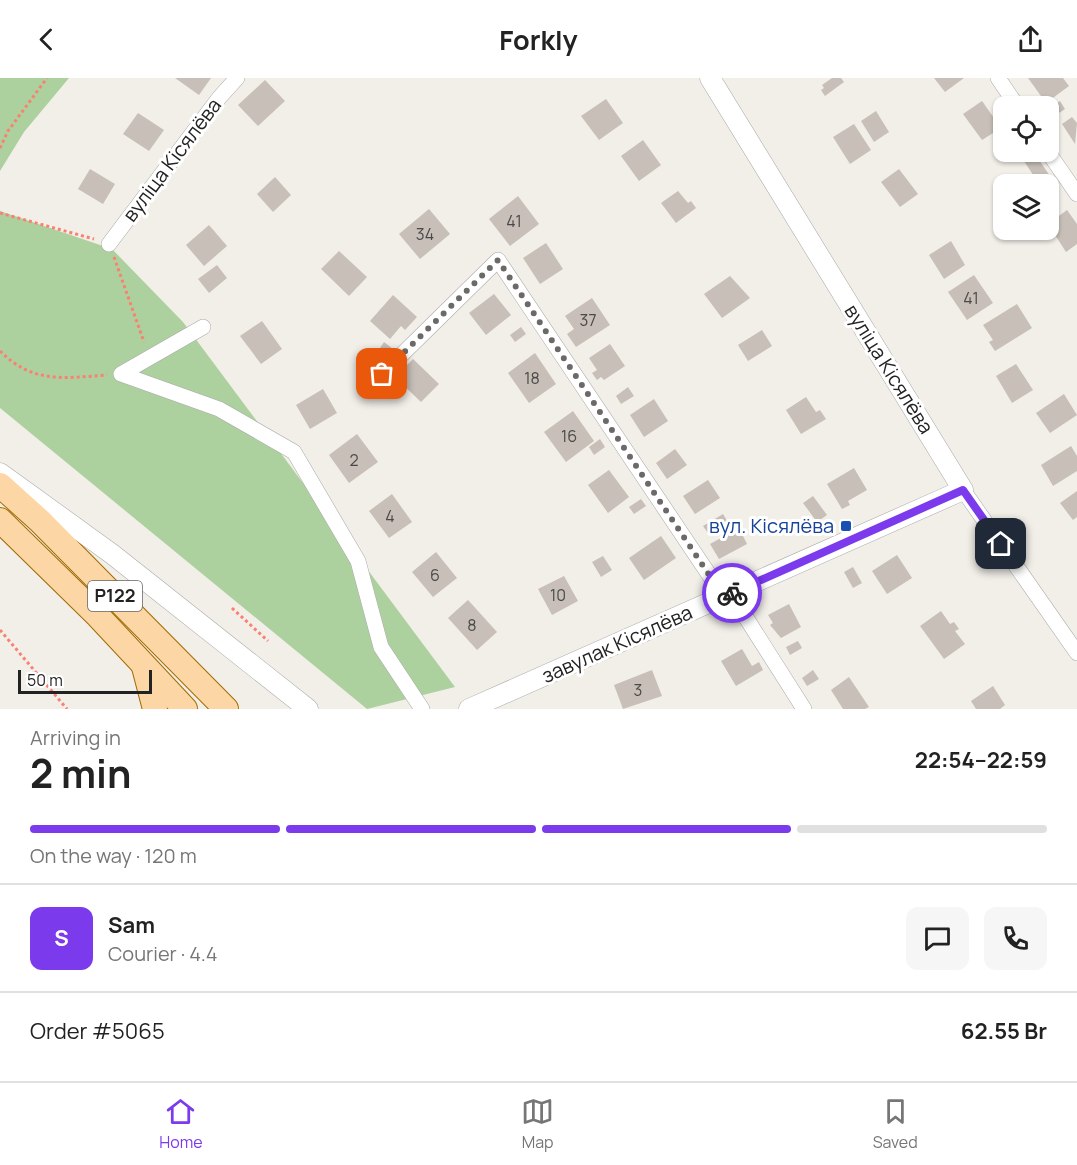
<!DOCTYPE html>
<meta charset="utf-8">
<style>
:root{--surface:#fff;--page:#f6f6f6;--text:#222;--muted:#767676;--line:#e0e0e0;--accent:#7c3aed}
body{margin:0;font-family:Manrope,sans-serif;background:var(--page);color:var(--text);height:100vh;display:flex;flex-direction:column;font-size:22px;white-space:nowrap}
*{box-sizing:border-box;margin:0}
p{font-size:20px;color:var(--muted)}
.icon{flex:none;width:33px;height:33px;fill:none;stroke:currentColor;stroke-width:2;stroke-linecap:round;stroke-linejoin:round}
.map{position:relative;height:631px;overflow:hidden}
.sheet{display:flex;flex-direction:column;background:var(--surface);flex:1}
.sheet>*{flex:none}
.buttons{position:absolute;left:993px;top:18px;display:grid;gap:12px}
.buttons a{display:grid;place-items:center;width:66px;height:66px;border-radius:12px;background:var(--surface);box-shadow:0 2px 4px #0004;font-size:30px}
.scale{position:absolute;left:18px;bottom:15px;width:134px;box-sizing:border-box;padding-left:6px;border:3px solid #222;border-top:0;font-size:16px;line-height:21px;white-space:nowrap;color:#222;-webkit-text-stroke:4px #fff;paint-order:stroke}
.pin{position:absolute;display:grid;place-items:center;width:51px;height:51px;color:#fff;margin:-26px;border-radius:12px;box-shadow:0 3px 9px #0006}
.courier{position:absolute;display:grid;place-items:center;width:60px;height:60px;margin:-30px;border:4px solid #7c3aed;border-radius:50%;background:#fff;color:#222;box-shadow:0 2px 8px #0007}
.headline em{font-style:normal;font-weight:700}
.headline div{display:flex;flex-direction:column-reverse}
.headline{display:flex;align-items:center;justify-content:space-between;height:102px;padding:0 30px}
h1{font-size:39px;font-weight:700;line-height:45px}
.bar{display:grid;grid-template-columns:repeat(4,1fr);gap:9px 6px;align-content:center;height:72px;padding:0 30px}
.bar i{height:8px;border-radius:4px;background:var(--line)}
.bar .on{background:var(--accent)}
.bar p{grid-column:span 4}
.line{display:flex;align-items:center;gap:15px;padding:0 30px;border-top:2px solid var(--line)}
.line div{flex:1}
.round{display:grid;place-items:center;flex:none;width:63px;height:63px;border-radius:12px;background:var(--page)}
header{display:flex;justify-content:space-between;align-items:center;height:78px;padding:0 30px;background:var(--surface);font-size:27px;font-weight:700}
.dock{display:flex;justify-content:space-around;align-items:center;height:84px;border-top:2px solid var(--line);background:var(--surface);font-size:16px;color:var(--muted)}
.dock a{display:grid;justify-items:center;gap:3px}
.dock .on{color:var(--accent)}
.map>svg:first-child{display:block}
</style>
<header><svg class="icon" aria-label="back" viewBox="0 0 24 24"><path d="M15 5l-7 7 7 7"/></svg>Forkly<svg class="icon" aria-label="share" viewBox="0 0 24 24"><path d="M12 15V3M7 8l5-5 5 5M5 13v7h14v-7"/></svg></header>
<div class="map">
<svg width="1077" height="631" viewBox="0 0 1077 631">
<rect width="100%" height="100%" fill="#f2efe9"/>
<g fill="#add19e">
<polygon points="0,0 69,0 24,54 0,93"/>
<polygon points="0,133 112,171 183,244 455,609 367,631 0,330"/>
</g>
<g fill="#c7bfb8">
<polygon points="175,0 211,0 199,17"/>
<polygon points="832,0 841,0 844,4 825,18 821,12 824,10 822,7"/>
<polygon points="934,0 964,0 945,14"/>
<polygon points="1028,0 1063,0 1069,8 1046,25"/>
<polygon points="265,2 285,23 258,48 238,27"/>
<polygon points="606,21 623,45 599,62 581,38"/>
<polygon points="982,23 1001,50 982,62 963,36"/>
<polygon points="1060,23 1065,31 1048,42 1048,31"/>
<polygon points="876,33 889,54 874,64 861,43"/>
<polygon points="138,35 164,52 149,73 123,56"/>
<polygon points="1072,39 1077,45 1075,66 1062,46"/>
<polygon points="854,46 871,72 850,86 833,59"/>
<polygon points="643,62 661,87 639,103 621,78"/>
<polygon points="1035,76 1052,101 1043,106 1039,106 1024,83"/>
<polygon points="90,91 115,106 103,126 78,111"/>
<polygon points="899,91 918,116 900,129 881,104"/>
<polygon points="1009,96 1016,106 1004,106 1004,118 995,106"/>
<polygon points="275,99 291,117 273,134 257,116"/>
<polygon points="678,113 688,125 691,123 696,130 676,145 661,125"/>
<polygon points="518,118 539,146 510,168 489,141"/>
<polygon points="429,131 450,156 420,181 399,156"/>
<polygon points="1067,132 1077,146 1077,166 1066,174 1048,146"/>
<polygon points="209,147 227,168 204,188 186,167"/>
<polygon points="951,163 965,187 944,201 929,177"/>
<polygon points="546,165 563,191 540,206 523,180"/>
<polygon points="339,173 367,199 349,218 321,191"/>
<polygon points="217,187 227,200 209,215 198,201"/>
<polygon points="974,197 993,225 967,242 948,214"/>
<polygon points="730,198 750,220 722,240 704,216"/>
<polygon points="494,216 511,237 486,257 469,235"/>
<polygon points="393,217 417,239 405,252 401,248 390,261 370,243"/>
<polygon points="592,220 610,247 576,269 567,256 574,251 565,238"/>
<polygon points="1017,226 1032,250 995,273 989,264 993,262 983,247"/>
<polygon points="262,243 282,271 261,286 240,258"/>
<polygon points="521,249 526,256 515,264 510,257"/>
<polygon points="762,252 772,268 748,283 738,267"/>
<polygon points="384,264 393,271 387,279 378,273"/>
<polygon points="610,266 625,288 604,302 601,299 597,302 592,295 597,292 589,280"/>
<polygon points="535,275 556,306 529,325 508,295"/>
<polygon points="413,281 439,306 421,324 395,299"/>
<polygon points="1016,286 1033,312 1012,325 996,298"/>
<polygon points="628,309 634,318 621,326 616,318"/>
<polygon points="323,311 337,335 310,351 296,327"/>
<polygon points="1064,316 1077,337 1050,355 1036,335"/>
<polygon points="806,319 816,334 820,332 826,341 801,356 786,332"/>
<polygon points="654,321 668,343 644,359 630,337"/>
<polygon points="573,333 594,363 566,384 544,354"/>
<polygon points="357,356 378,384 349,405 329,377"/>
<polygon points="600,361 605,369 594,377 589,369"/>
<polygon points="1071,368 1077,378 1077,393 1053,408 1041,387"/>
<polygon points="675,371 687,387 667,401 656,385"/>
<polygon points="854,390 867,412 848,423 850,427 842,431 827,406"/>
<polygon points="609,392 629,419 608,435 588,407"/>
<polygon points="708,402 720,420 695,436 683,418"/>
<polygon points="1077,413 1077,439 1073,442 1060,425"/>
<polygon points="392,416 412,444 389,460 369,433"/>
<polygon points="813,418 827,437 817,444 803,425"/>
<polygon points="641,421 646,428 634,436 629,429"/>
<polygon points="723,436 729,446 710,458 703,448"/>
<polygon points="739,450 747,466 719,481 710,466"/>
<polygon points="661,458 676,480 644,502 629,480"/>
<polygon points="436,474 457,500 433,519 412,494"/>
<polygon points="897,477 912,500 887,516 872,493"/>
<polygon points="603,478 612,492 601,499 592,484"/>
<polygon points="853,489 862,505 853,510 844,494"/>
<polygon points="564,498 578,523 552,537 538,511"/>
<polygon points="468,522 497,554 477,572 448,540"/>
<polygon points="789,526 801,549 781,560 770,547 773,545 768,537"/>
<polygon points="941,533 950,546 954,544 959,551 955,553 965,566 944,581 920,548"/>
<polygon points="798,563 802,570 790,577 786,569"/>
<polygon points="742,571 752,588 759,584 763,592 736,608 721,583"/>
<polygon points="652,592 662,618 623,631 614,607"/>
<polygon points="813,592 819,601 807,608 802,600"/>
<polygon points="849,599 869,629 865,631 843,631 831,612"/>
<polygon points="993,608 1005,627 1000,631 976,631 971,623"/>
</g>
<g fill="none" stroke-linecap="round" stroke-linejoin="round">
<defs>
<g id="minor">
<polyline points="998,0 1017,28"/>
<polyline points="1048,74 1077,116"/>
<polyline points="109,166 219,20 237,0"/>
<polyline points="203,249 121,296 219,331 294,374 358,483 381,569 422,631"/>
<polyline points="382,296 498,182 724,519"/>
<polyline points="963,412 1077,575"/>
<polyline points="731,516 804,631"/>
</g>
<g id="tertiary">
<polyline points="0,395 112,476 308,631"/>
<polyline points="469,631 963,412 710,0"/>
</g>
<g id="primary">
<polyline points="0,407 40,443 226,631"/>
<polyline points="0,442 98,538 185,631"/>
<polyline points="144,589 155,631"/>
</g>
</defs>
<use href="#minor" stroke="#a9a9a9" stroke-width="16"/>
<use href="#tertiary" stroke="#a9a9a9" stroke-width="21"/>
<use href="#primary" stroke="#a06b00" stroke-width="26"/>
<g stroke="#fa8072" stroke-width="3" stroke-dasharray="3 3" stroke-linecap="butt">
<polyline points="0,70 8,53 47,0"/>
<polyline points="0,135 94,161"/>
<polyline points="114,179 144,264"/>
<path d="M0,273c33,33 64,27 107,24"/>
<polyline points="232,530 268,563"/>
<polyline points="0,552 67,631"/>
</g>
<use href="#minor" stroke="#fff" stroke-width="15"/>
<use href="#tertiary" stroke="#fff" stroke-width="20"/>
<use href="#primary" stroke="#fcd6a4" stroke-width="24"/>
</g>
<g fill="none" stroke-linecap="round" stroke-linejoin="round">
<polyline stroke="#6b6a68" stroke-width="6" stroke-dasharray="0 10.8" points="382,296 498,182 724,519 732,515"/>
<polyline stroke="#7c3aed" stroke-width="8" points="732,515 963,412 1001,466"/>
</g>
<rect fill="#1a4fb4" stroke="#fff" stroke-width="2" x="840" y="442" width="12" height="12" rx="3"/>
<g text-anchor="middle" stroke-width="6" stroke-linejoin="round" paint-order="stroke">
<g font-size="16" fill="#4b4948">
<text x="514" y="149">41</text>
<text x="425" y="162">34</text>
<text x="971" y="226">41</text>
<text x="588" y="248">37</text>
<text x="532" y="306">18</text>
<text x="569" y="364">16</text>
<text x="354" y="388">2</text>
<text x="390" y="444">4</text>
<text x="435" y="503">6</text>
<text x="558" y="523">10</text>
<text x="472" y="553">8</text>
<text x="638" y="618">3</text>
</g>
<rect fill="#fff" stroke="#646464" stroke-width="1.5" x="88" y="503" width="54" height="30" rx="4.5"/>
<g font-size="18" font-weight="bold" fill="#222">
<text x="115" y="524">Р122</text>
</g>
<g font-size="20" fill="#222" stroke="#fff">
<text transform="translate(172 82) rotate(-53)" y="7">вуліца Кісялёва</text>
<text transform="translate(889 291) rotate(58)" y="7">вуліца Кісялёва</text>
<text transform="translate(617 566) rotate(-24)" y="7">завулак Кісялёва</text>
</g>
<g font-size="20" fill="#164399" stroke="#fff" text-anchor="end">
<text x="834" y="455">вул. Кісялёва</text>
</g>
</g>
</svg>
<div class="buttons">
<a><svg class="icon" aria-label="locate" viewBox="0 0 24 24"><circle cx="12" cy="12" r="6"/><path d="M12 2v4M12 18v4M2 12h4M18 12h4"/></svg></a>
<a><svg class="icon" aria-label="layers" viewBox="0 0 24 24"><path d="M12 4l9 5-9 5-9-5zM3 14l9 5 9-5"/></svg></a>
</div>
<div class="scale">50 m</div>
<div class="pin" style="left:382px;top:296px;background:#ea580c"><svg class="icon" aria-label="bag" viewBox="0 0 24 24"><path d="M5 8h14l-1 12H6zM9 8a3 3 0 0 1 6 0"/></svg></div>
<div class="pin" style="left:1001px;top:466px;background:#1f2937"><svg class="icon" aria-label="home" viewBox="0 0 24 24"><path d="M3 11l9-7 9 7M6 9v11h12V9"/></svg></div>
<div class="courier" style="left:732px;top:515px"><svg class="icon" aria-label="bike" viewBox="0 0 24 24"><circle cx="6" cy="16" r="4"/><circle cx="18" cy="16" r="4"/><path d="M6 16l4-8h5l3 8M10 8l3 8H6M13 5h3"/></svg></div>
</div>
<section class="sheet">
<div class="headline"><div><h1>2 min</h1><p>Arriving in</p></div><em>22:54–22:59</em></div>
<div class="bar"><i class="on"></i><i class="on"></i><i class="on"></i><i></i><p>On the way · 120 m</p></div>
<div class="line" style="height:108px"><b class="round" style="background:var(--accent);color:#fff">S</b><div><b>Sam</b><p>Courier · 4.4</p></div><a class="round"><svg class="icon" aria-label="chat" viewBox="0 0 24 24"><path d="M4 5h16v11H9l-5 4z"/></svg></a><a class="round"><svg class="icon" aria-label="phone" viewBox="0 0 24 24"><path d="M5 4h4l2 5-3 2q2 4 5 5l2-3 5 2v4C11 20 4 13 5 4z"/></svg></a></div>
<div class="line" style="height:78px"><div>Order #5065</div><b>62.55 Br</b></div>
</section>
<nav class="dock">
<a class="on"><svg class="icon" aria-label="home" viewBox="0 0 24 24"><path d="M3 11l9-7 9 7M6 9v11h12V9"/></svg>Home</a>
<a><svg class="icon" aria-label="map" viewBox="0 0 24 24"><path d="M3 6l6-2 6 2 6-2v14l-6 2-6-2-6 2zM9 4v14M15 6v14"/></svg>Map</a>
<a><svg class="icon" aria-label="saved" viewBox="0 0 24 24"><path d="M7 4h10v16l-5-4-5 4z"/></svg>Saved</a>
</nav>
